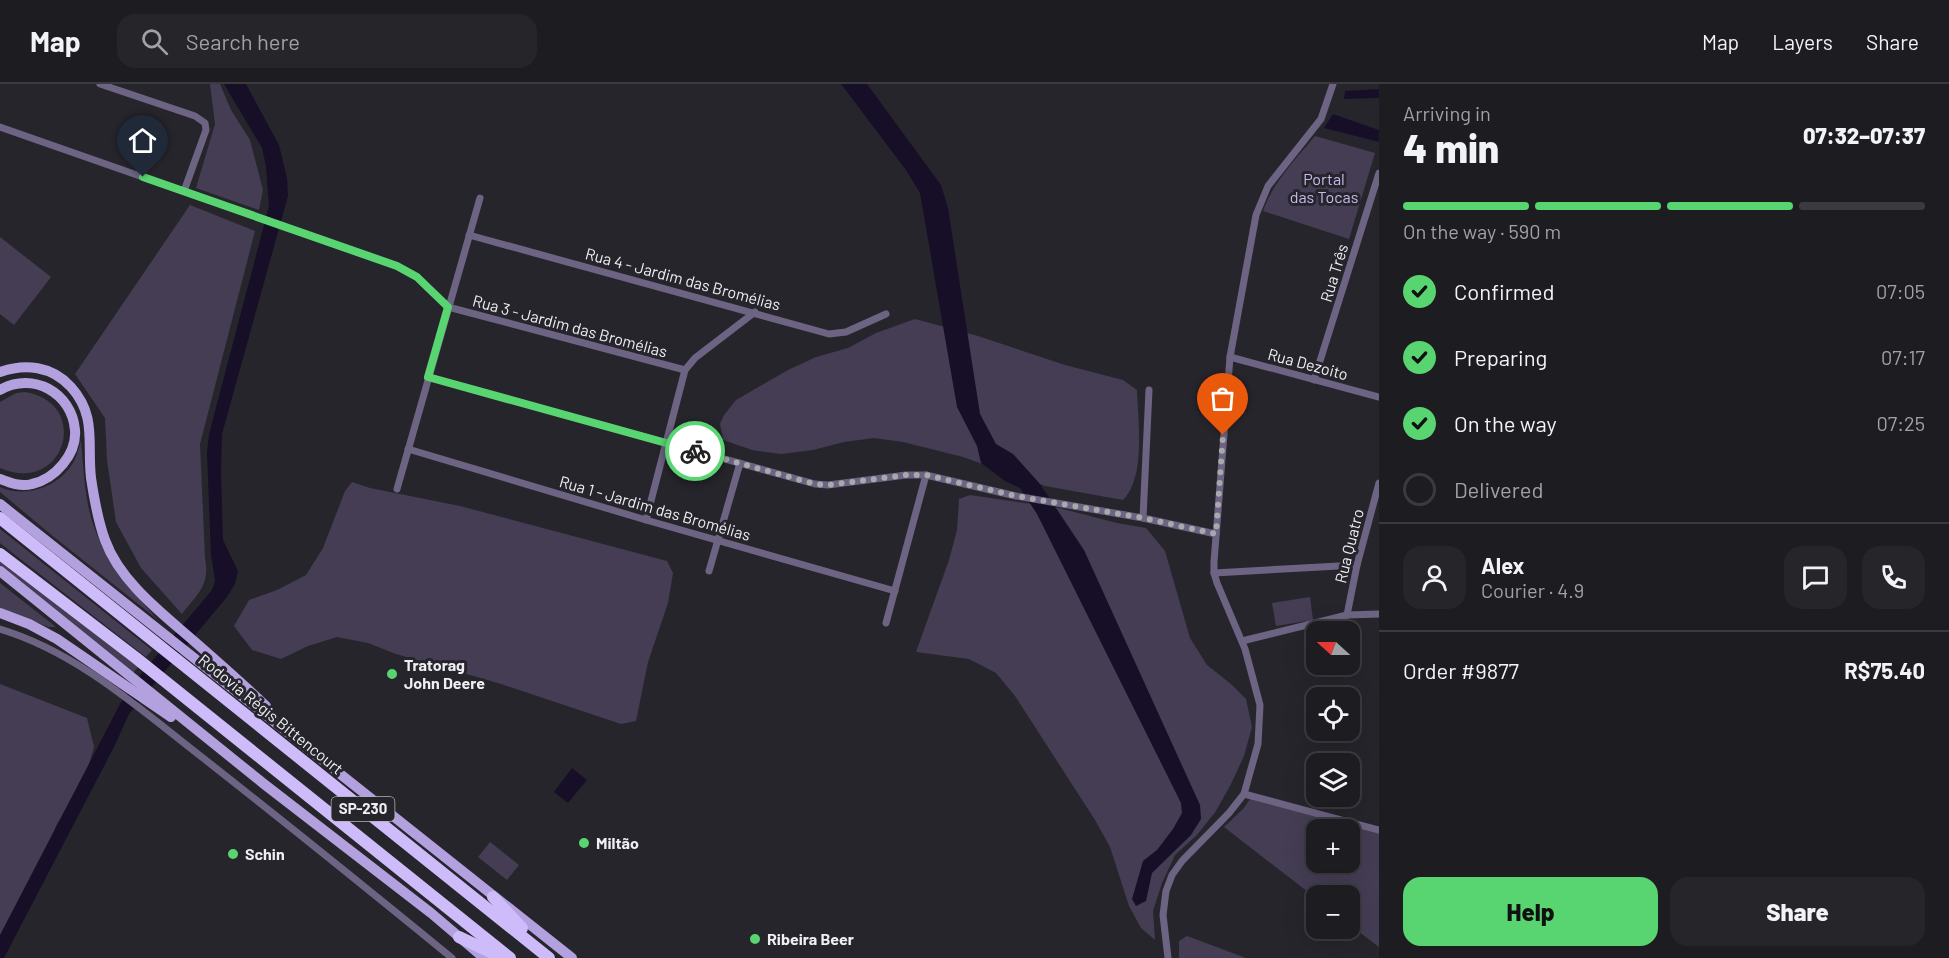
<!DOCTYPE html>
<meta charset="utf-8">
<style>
:root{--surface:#1d1c21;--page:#25252a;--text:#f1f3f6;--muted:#a0a1a5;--line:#3b3a3f;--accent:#58d570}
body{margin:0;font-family:Barlow,sans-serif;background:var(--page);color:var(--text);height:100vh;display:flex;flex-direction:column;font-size:22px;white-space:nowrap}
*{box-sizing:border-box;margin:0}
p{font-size:20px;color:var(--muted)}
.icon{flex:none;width:33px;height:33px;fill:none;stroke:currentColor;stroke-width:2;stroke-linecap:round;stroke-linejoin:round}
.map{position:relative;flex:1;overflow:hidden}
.sheet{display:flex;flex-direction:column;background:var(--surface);width:570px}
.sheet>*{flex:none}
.needle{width:39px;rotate:291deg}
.fabs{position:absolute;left:1306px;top:537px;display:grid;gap:12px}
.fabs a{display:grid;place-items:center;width:54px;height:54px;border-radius:12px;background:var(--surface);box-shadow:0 6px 24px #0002,0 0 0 2px var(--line);font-size:30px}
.pin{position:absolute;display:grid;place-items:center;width:51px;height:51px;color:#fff;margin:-62px -26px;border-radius:50% 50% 50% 0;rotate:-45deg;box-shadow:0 0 6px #0007}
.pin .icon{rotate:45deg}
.courier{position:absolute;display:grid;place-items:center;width:60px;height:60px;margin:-30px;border:4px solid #58d570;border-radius:50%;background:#fff;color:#222;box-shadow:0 2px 8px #0007}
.overview em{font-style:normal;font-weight:800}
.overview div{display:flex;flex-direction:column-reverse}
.overview{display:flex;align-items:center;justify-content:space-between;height:102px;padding:0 24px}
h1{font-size:39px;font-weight:800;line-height:45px}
.bar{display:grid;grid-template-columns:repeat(4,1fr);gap:9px 6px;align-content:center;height:72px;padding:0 24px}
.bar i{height:8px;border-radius:4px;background:var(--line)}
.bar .current{background:var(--accent)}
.bar p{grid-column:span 4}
.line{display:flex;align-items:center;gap:15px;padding:0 24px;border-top:2px solid var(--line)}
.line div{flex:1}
.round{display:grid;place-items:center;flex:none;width:63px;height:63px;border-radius:18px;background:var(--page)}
ol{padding:0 24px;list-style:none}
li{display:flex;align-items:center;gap:18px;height:66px}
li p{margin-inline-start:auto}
li .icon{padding:6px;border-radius:50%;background:var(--accent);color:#111;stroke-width:4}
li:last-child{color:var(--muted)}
li i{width:33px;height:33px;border:3px solid var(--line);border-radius:50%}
.button{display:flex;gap:12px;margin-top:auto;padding:12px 24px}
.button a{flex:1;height:69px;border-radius:18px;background:var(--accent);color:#111;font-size:24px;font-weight:800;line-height:69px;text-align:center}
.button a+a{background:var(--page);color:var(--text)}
header{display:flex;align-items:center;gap:36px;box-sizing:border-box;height:84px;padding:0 30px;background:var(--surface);border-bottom:2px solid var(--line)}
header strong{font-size:28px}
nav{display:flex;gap:33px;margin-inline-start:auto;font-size:21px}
.search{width:420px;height:54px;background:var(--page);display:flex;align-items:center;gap:15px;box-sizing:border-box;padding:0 21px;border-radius:18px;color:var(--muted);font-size:22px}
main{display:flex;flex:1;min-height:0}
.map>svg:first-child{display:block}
</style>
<header>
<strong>Map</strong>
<div class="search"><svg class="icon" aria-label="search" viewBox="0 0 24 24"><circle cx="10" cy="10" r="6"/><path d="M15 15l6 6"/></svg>Search here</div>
<nav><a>Map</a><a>Layers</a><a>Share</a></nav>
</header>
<main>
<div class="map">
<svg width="1379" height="874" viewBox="0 0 1379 874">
<rect width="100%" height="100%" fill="#27252c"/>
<g fill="#443d54" fill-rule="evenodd">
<polygon points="210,0 220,0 231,26 250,56 263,106 259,126 196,104 215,40"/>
<path d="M1315,52l60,17 -26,86 -86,-28c10,-29 33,-52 52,-75z"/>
<path d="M190,121l65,26 -55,213 5,114c5,28 -7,35 -23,56l-41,-46 -25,-46 -9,-62 -2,-42 -30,-44z"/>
<polygon points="0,153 51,193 14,241 0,230"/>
<path d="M915,235l63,17 87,29 58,15 14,10c1,31 9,87 -14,110l-78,-14 -82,-29 -60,-15 -29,-4 -30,4 -31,8 -32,4 -29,-4 -29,-10 -3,-16 4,-9 12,-15 52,-30 28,-13 32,-9 28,-15z"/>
<path d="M25,308c67,11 40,104 -25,76v-66l16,-9z"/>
<path d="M81,356c2,22 3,44 7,65 9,46 39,80 69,114l-103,-82 -54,-45v-5c27,12 62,-1 75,-28 3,-6 4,-13 6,-19z"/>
<polygon points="352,398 370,404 460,422 667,477 673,489 668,519 648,578 636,637 621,640 498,599 396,570 368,559 337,553 308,562 281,575 252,566 234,542 249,516 277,506 306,491 323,464 345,407"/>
<polygon points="970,411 1059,424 1117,439 1146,444 1165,467 1190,554 1207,581 1231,600 1246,615 1252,643 1244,672 1231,700 1216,727 1197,751 1175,771 1162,799 1153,827 1155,856 1141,844 1129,822 1110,763 1095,736 1015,612 996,589 969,575 916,568 949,476 957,446 959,415"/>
<polygon points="0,445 152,566 146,573 0,459"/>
<polygon points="0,474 138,583 133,589 0,483"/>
<polygon points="0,499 56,543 48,543 0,524"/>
<polygon points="1310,513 1313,536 1276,542 1272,519"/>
<polygon points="0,600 87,634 94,663 86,691 56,742 45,771 0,852"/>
<path d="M1250,715l129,33v115l-29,-22v-29h-33v3l-93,-72 19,-18zM1317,746h33v32h-33z"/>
<polygon points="490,758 519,781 507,796 478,773"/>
<polygon points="1187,852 1246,874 1179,874 1179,857"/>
</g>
<g fill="#170f27">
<polygon points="224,0 246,0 279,61 287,94 288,112 222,350 221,387 223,456 238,487 235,500 227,513 129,630 114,663 4,874 0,874 0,851 120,620 141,590 212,506 215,497 211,471 207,369 209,350 269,122 266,82 262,64"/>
<polygon points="841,0 867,0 941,101 948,124 980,330 996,360 1013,370 1040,400 1084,466 1200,721 1201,735 1191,751 1152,789 1146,817 1136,822 1132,815 1143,777 1157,766 1173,745 1182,729 1181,719 1037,430 1020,404 1005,397 981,379 977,362 957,323 920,109 906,86"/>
<polygon points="1379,5 1379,14 1344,15 1345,7"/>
<polygon points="1333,30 1379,46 1379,58 1324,44"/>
<polygon points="572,684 587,696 568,719 554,708"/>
</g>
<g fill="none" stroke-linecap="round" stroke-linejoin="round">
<g stroke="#6c6482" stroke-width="7">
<polyline points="100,0 195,32 205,39 206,46 184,107"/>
<polyline points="0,43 397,182 417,193 448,223 685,286"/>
<polyline points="469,151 829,250 846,248 886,230"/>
<polyline points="1230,273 1379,313"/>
<polyline points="428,293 815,400 828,401 906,391 926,391 1016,412 1143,434 1216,450"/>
<polyline points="1314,296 1379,89"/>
<polyline points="408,365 646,436 895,507"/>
<polyline points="397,405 480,114"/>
<polyline points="1143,434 1149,306"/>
<polyline points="646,436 685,286 695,274 755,228"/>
<polyline points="709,487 740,379"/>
<polyline points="1214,489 1357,481"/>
<polyline points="1347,531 1357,481 1379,399"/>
<polyline points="886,539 926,391"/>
<path d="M0,545c77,23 140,80 203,129 84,66 167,133 249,200"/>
<polyline points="1242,557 1347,531 1379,530"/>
<polyline points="1244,710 1379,746"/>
<polyline points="1168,874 1163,831 1166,807 1172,791 1182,777 1229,729 1244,710 1258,660 1260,621 1245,565 1217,499 1214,489 1214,478 1230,273 1256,131 1268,102 1321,35 1333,0"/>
</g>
<g stroke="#b3a1df" stroke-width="10">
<path d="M0,288c25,-9 52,-6 71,15 26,29 16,56 20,91 3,20 7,43 14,62 15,42 58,74 90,102 24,21 48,42 71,64"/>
<path d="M0,306c33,-19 72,3 75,40 2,24 -20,49 -43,54 -11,3 -22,-1 -32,-5"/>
<polyline points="0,420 572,874"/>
<polyline points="0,487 264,700 431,829 484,874"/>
<polyline points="0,529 29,540 57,555 171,633"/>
</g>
<g stroke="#cdbcf9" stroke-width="12">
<polyline points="0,434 549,874"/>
<polyline points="0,470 136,574 510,874"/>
<polyline points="493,813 522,844"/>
<polyline points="459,853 501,873"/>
</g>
</g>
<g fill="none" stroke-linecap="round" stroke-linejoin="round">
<polyline stroke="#a9a8ad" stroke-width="6" stroke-dasharray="0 10.8" points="695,367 815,400 828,401 906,391 926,391 1016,412 1143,434 1216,450 1223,351"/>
<polyline stroke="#58d570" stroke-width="8" points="143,93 397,182 417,193 448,223 428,293 695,367"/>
</g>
<g fill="#58d570" stroke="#27252c" stroke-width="2">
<circle cx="392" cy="590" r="6"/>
<circle cx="584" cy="759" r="6"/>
<circle cx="233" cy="770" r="6"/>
<circle cx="755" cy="855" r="6"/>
</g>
<g text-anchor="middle" stroke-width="6" stroke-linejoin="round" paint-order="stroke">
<rect fill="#27252c" stroke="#b3b2b7" stroke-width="1.5" x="331.5" y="713" width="63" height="24" rx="4.5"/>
<g font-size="15" font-weight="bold" fill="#efeef3">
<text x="363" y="730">SP-230</text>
</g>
<g font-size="16" fill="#c7b8ee" stroke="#27252c">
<text x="1324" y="101">Portal<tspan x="1324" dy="18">das Tocas</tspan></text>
</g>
<g font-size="16" fill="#efeef3" stroke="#27252c">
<text transform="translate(1334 189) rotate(-73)" y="6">Rua Três</text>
<text transform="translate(683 195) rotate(15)" y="6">Rua 4 - Jardim das Bromélias</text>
<text transform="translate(570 242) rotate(15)" y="6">Rua 3 - Jardim das Bromélias</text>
<text transform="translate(1308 280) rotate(15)" y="6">Rua Dezoito</text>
<text transform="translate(655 424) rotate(16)" y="6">Rua 1 - Jardim das Bromélias</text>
<text transform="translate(1349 462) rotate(-76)" y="6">Rua Quatro</text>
<text transform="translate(271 630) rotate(39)" y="6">Rodovia Régis Bittencourt</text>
</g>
<g font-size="16" font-weight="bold" fill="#efeef3" stroke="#27252c" text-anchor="start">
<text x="404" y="587">Tratorag<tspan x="404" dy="18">John Deere</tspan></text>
<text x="596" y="765">Miltão</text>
<text x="245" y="776">Schin</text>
<text x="767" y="861">Ribeira Beer</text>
</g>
</g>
</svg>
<div class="fabs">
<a><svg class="needle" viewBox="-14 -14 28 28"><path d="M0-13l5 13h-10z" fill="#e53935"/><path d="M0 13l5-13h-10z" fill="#a0a1a5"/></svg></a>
<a><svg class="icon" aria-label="locate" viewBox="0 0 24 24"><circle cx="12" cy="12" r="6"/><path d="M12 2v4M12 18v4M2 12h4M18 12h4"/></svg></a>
<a><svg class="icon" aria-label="layers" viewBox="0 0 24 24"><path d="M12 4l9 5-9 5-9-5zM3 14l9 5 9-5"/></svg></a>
<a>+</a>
<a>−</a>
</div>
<div class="pin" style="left:1223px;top:351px;background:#ea580c"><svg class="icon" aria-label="bag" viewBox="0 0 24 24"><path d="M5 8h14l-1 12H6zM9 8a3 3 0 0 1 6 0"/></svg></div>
<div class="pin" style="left:143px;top:93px;background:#1f2937"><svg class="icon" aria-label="home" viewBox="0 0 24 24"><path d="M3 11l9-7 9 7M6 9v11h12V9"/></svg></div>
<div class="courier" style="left:695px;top:367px"><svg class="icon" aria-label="bike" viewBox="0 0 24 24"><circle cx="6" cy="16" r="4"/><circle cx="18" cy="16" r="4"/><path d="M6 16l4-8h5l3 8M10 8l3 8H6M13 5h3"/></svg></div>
</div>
<section class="sheet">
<div class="overview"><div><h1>4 min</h1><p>Arriving in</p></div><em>07:32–07:37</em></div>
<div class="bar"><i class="current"></i><i class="current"></i><i class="current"></i><i></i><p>On the way · 590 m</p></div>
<ol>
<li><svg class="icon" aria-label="check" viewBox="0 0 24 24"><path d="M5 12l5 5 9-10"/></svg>Confirmed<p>07:05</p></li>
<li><svg class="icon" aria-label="check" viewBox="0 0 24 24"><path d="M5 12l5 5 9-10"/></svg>Preparing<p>07:17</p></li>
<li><svg class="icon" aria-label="check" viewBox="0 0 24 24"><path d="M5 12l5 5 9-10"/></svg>On the way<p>07:25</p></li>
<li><i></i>Delivered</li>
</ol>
<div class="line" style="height:108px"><a class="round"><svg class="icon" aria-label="person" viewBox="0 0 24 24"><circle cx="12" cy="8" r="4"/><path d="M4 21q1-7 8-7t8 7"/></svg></a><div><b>Alex</b><p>Courier · 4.9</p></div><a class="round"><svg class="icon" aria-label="chat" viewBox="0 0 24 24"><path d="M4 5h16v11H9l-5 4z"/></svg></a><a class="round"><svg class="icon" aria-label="phone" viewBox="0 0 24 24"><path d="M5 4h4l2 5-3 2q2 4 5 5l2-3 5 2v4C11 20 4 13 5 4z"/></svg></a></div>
<div class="line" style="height:78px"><div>Order #9877</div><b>R$75.40</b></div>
<div class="button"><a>Help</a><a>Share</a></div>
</section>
</main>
